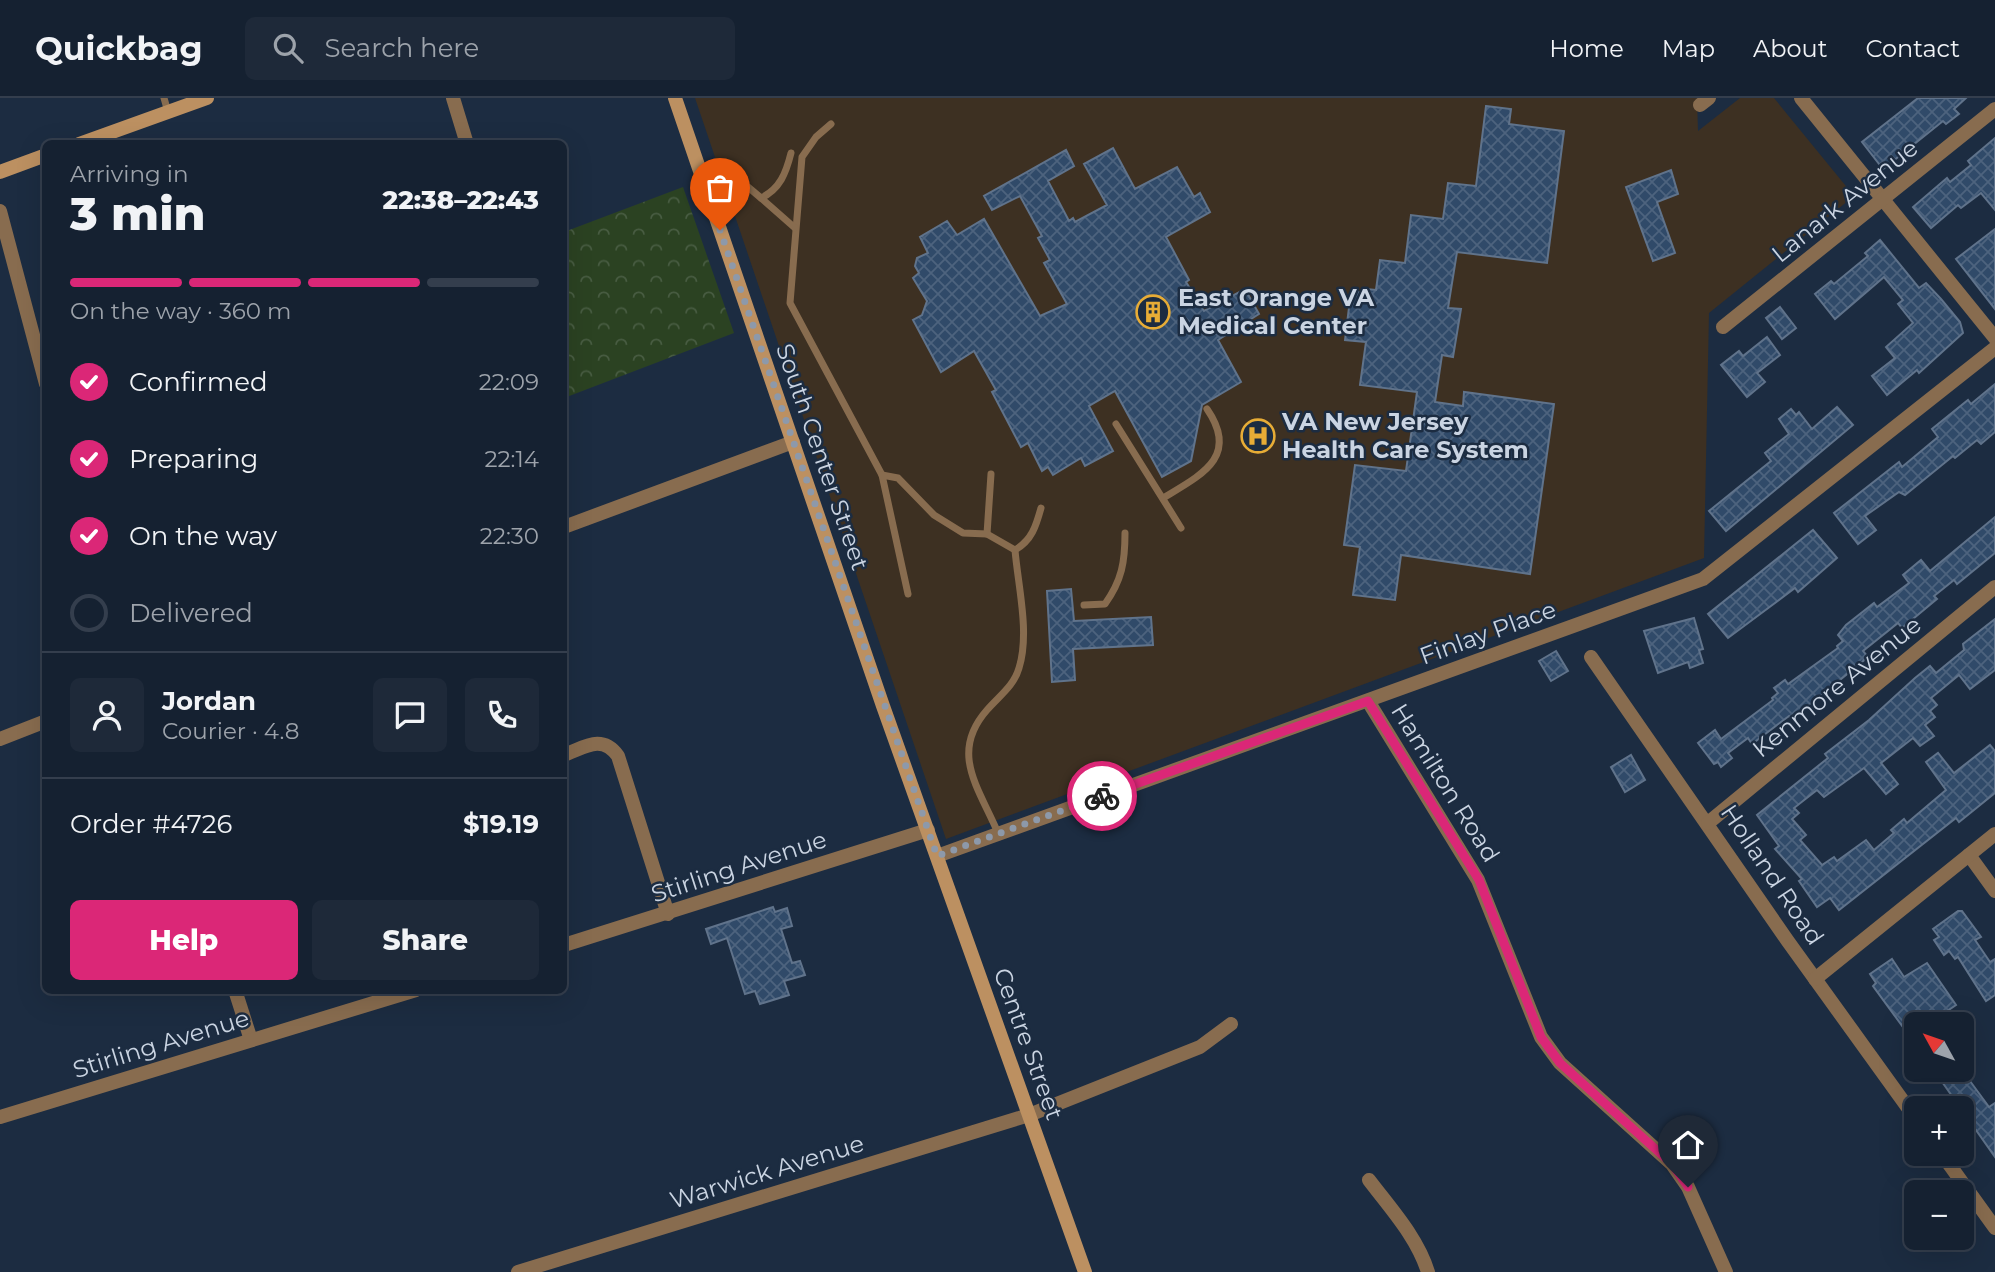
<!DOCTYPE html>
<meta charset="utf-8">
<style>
:root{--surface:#152131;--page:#1e2939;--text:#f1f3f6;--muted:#9da3ab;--line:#343e4d;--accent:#db2777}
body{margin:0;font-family:Montserrat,sans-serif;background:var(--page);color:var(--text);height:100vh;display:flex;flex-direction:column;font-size:26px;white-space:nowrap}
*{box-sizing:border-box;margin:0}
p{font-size:23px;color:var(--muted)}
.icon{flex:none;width:38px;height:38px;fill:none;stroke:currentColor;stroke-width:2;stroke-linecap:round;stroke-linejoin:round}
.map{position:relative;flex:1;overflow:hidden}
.sheet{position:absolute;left:42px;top:42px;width:525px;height:854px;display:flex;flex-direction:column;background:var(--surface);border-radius:10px;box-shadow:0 7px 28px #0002,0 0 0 2px var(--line)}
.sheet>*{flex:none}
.needle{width:46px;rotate:310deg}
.buttons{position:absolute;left:1904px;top:914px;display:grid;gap:14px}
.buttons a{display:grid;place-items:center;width:70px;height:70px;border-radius:10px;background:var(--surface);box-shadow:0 7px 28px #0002,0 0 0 2px var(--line);font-size:35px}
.pin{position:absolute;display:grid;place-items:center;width:60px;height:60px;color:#fff;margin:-72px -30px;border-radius:50% 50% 50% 0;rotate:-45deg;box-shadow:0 0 7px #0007}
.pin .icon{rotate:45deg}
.courier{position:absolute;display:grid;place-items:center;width:70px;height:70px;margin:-35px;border:5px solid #db2777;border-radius:50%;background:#fff;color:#222;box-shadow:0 2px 9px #0007}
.headline em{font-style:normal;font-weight:800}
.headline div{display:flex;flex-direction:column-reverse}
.headline{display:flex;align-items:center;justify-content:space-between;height:119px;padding:0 28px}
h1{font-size:46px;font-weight:800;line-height:52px}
.bar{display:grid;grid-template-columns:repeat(4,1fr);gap:10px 7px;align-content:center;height:84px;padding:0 28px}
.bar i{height:9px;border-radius:5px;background:var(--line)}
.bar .current{background:var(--accent)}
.bar p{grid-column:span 4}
.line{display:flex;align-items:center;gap:18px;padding:0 28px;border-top:2px solid var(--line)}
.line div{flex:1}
.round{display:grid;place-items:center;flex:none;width:74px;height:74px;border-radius:10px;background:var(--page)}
ol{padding:0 28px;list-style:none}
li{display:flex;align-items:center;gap:21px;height:77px}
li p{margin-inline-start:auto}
li .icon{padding:7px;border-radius:50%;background:var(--accent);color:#fff;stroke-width:4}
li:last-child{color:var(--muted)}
li i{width:38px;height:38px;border:4px solid var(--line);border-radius:50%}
.primary-button{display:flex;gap:14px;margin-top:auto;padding:14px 28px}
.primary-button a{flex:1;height:80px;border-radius:10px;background:var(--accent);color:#fff;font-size:28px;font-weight:800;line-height:80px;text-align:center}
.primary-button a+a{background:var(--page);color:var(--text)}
header{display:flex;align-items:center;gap:42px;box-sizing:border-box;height:98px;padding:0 35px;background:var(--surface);border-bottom:2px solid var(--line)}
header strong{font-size:33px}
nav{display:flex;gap:38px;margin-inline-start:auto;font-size:24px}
.search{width:490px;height:63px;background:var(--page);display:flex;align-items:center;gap:18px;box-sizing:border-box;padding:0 24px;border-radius:10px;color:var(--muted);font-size:26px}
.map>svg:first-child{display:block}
</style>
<header>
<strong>Quickbag</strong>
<div class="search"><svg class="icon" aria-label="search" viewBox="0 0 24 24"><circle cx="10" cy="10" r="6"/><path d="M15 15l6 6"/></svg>Search here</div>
<nav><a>Home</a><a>Map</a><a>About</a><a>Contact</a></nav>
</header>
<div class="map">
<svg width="1995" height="1174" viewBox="0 0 1995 1174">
<defs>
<pattern id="forest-crowns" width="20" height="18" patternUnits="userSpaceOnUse" patternTransform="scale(1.75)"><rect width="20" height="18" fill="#2b4222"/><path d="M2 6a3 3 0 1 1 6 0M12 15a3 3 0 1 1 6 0" fill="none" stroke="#485c42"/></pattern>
<pattern id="building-cross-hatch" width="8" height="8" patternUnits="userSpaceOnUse" patternTransform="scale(1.75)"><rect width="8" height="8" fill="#304a69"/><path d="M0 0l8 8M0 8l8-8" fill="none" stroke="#4d637e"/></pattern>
</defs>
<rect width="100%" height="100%" fill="#1c2c41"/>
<polygon fill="#3d3022" points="695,0 1697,0 1698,33 1740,0 1774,0 1854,98 1709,215 1704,460 946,741"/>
<polygon fill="url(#forest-crowns)" points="683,89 734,235 564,300 564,134"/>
<g fill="url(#building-cross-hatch)" stroke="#60738b" stroke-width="2">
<polygon points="1918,0 1966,0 1954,11 1959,16 1946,26 1943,23 1883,71 1862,44"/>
<polygon points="1486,8 1511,11 1509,26 1564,33 1547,165 1457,154 1448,210 1461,211 1453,259 1442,257 1435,304 1463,308 1464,294 1554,306 1530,476 1401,457 1395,502 1353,497 1360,449 1344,447 1355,367 1406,373 1417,294 1360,287 1366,244 1345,242 1351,193 1366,195 1367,191 1376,192 1380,162 1405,165 1411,117 1443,121 1448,85 1476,88"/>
<polygon points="1995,40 1995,112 1981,95 1961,110 1958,107 1931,130 1913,109 1947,80 1950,84 1971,67 1968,63"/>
<polygon points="1113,50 1135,91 1177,69 1194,99 1200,95 1210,114 1166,139 1189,182 1186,184 1204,213 1245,191 1259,216 1218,242 1241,284 1202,307 1191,363 1162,379 1115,293 1089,308 1113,353 1085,368 1081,360 1053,377 1048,369 1042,373 1028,345 1021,349 992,294 996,292 974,253 941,274 913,222 922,217 927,203 913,180 919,175 915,168 917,160 928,155 920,139 947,123 957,137 984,121 1040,218 1067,206 1044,165 1050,162 1038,140 1042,138 1020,98 992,112 984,98 1066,52 1074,68 1048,83 1069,123 1073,120 1075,124 1107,107 1084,66"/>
<polygon points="1671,72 1678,96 1657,104 1675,155 1653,163 1626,89"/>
<polygon points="1995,131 1995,211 1956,161"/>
<polygon points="1880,142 1919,190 1926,185 1941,201 1960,224 1963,235 1919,275 1917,272 1887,297 1872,278 1895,260 1886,249 1913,225 1898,206 1903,202 1884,179 1835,221 1815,196 1831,183 1834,186 1868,158 1865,155"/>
<polygon points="1780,209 1796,230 1782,241 1766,220"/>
<polygon points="1767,239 1780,257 1757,275 1765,284 1747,299 1721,267 1739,253 1743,258"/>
<polygon points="1995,286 1995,334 1981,346 1977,342 1955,360 1953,358 1905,397 1899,394 1865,418 1876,432 1858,446 1834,415 1899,364 1902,369 1938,339 1932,331 1968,302 1971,306"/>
<polygon points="1837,309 1853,327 1726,433 1709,413 1771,363 1765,355 1789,336 1779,321 1791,311 1796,317 1799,314 1812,331"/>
<polygon points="1995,419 1995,455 1957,486 1954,482 1934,498 1937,501 1902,530 1898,525 1863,553 1868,559 1792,621 1789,618 1752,646 1748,640 1728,655 1732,660 1721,669 1718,664 1714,666 1698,645 1715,632 1721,641 1773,602 1772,600 1778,595 1774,590 1785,582 1788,586 1838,550 1837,548 1843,543 1838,537 1846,527 1874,505 1877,509 1909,485 1903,477 1921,462 1930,473"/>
<polygon points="1813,432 1837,460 1798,494 1795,490 1728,540 1708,516"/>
<polygon points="1071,491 1074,523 1151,519 1153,547 1073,551 1075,582 1052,584 1047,493"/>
<polygon points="1694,520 1703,551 1699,552 1703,565 1690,570 1688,564 1658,575 1644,533"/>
<polygon points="1995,521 1995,572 1970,591 1959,577 1931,600 1937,607 1930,613 1935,619 1925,627 1934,638 1920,648 1913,640 1881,665 1898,686 1886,696 1864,670 1824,699 1817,692 1794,710 1799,715 1792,721 1806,737 1800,742 1822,767 1834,759 1837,763 1866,742 1874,752 1894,735 1891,732 1904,721 1907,725 1946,692 1926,664 1938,655 1954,675 1990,647 1995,653 1995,695 1959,724 1956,720 1839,812 1830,800 1817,809 1799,783 1802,781 1775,751 1779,748 1757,717 1828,660 1825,656 1869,622 1915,580 1930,568 1936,575 1964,552 1963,546"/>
<polygon points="1556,553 1568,573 1551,583 1539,563"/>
<polygon points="1631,657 1645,682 1625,694 1611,669"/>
<polygon points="773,809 775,814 787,810 792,828 781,831 792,865 800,863 805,877 784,883 789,897 760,906 755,893 745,896 727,840 711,846 706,831"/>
<polygon points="1958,813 1962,813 1981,839 1975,842 1990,864 1995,861 1995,897 1986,903 1958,859 1955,861 1949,853 1944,857 1934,842 1939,839 1933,831"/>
<polygon points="1892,861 1904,879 1927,865 1956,907 1928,926 1916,926 1916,947 1873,888 1876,885 1870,876"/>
<polygon points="1933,971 1955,971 1963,981 1967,979 1989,1009 1995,1005 1995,1059"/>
</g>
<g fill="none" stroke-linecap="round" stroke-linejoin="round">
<g stroke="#886c4f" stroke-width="7">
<polyline points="164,0 168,14"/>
<polyline points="831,26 816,39 802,59 790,205 882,377"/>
<path d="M748,89l13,11c19,-9 25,-25 30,-45"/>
<polyline points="761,100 795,130"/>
<polyline points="1116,326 1181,430"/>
<path d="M1163,400c38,-23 77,-41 44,-89"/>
<polyline points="987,436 991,376"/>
<polyline points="908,496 882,377 898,380 934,417 963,435 987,436 1015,452"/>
<path d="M1084,507l21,-1c17,-24 20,-42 20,-71"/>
<path d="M998,735c-19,-45 -49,-80 -11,-123 12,-14 27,-24 32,-42 11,-35 -1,-82 -4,-118 17,-10 21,-24 26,-42"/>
</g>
<g stroke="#886c4f" stroke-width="14">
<polyline points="453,0 467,46"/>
<polyline points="1801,0 1995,240"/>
<polyline points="1700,7 1709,0"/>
<polyline points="0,113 46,286"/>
<polyline points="1723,229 1995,11"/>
<polyline points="564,429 793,344"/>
<polyline points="1591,559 1787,842 1916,1021"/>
<polyline points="1368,603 1478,782 1541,939 1560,965 1672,1066 1688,1089 1726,1174"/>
<polyline points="0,641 46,623"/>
<path d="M564,657c21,-8 38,-21 54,1l50,158"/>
<polyline points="1708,725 1995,489"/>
<polyline points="1969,757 1995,793"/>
<polyline points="937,758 1703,481 1995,250"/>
<polyline points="564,847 928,732"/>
<polyline points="1815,881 1995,736"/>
<polyline points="235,892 251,942"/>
<polyline points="0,1019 416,892"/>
<polyline points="1941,1055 1995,1130"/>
<path d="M1369,1082c22,29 48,57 59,92"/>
<polyline points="518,1174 1029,1017 1200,949 1231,926"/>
</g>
<g stroke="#bc9061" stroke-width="14">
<polyline points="675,0 883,608 1085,1174"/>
<polyline points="79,46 207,0"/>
<polyline points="0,74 46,57"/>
</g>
</g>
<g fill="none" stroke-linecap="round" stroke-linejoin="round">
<polyline stroke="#8d99aa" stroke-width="7" stroke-dasharray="0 12.6" points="720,132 937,758 1102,698"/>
<polyline stroke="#db2777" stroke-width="9" points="1102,698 1368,603 1479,782 1541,939 1560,965 1672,1066 1688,1089"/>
</g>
<defs>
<symbol id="building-ring" viewBox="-11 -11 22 22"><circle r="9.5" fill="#1c2c41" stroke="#e7ac36" stroke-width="1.5"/><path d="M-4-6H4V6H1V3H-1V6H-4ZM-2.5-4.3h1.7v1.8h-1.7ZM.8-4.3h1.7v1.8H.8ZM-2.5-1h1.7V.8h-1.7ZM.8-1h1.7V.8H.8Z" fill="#e7ac36"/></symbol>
<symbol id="hospital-ring" viewBox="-11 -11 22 22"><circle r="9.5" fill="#1c2c41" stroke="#e7ac36" stroke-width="1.5"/><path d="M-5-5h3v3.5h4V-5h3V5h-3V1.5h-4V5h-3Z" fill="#e7ac36"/></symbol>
</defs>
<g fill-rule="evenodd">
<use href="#building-ring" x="1134" y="195" width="38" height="38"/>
<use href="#hospital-ring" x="1239" y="319" width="38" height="38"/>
</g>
<g text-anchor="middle" stroke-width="5" stroke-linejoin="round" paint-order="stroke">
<g font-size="24" fill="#cad4e2" stroke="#1c2c41">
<text transform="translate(1845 103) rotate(-39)" y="8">Lanark Avenue</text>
<text transform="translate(822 359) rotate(71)" y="8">South Center Street</text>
<text transform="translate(1488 535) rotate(-20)" y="8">Finlay Place</text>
<text transform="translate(1837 589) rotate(-39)" y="8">Kenmore Avenue</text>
<text transform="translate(1445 685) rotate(58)" y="8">Hamilton Road</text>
<text transform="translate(739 769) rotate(-18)" y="8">Stirling Avenue</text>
<text transform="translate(1772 777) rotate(56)" y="8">Holland Road</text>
<text transform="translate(161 946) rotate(-17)" y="8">Stirling Avenue</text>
<text transform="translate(1028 946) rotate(70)" y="8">Centre Street</text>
<text transform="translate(767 1074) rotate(-17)" y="8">Warwick Avenue</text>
</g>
<g font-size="24" font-weight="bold" fill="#cad4e2" stroke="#1c2c41" text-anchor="start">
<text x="1178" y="208">East Orange VA<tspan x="1178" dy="28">Medical Center</tspan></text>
<text x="1282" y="332">VA New Jersey<tspan x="1282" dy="28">Health Care System</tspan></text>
</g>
</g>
</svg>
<div class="buttons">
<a><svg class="needle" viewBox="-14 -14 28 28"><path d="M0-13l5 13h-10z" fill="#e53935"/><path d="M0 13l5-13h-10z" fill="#9da3ab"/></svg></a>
<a>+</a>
<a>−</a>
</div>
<div class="pin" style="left:720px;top:132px;background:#ea580c"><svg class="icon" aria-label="bag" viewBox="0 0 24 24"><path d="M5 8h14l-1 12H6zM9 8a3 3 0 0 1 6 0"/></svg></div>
<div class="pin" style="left:1688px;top:1089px;background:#1f2937"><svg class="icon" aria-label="home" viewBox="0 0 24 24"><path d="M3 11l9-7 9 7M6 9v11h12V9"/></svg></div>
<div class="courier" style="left:1102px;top:698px"><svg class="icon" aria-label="bike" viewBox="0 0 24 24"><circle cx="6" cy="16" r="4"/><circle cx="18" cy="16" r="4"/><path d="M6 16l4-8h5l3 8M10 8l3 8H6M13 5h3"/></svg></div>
<section class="sheet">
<div class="headline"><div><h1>3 min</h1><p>Arriving in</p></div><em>22:38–22:43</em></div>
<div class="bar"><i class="current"></i><i class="current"></i><i class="current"></i><i></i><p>On the way · 360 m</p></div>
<ol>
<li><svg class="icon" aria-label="check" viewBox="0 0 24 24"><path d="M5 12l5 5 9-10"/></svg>Confirmed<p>22:09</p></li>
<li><svg class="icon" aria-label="check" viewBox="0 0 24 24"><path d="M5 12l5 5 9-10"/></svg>Preparing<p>22:14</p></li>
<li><svg class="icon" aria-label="check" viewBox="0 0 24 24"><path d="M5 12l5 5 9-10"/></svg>On the way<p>22:30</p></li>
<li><i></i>Delivered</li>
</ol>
<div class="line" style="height:126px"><a class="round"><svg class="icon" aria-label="person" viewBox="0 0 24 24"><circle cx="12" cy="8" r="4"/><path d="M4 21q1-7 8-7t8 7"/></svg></a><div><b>Jordan</b><p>Courier · 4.8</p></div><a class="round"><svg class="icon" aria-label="chat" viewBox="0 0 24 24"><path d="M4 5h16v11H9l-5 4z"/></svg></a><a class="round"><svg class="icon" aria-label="phone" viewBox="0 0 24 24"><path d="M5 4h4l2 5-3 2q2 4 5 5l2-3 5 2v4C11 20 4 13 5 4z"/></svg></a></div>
<div class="line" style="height:91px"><div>Order #4726</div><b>$19.19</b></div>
<div class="primary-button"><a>Help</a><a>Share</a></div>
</section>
</div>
